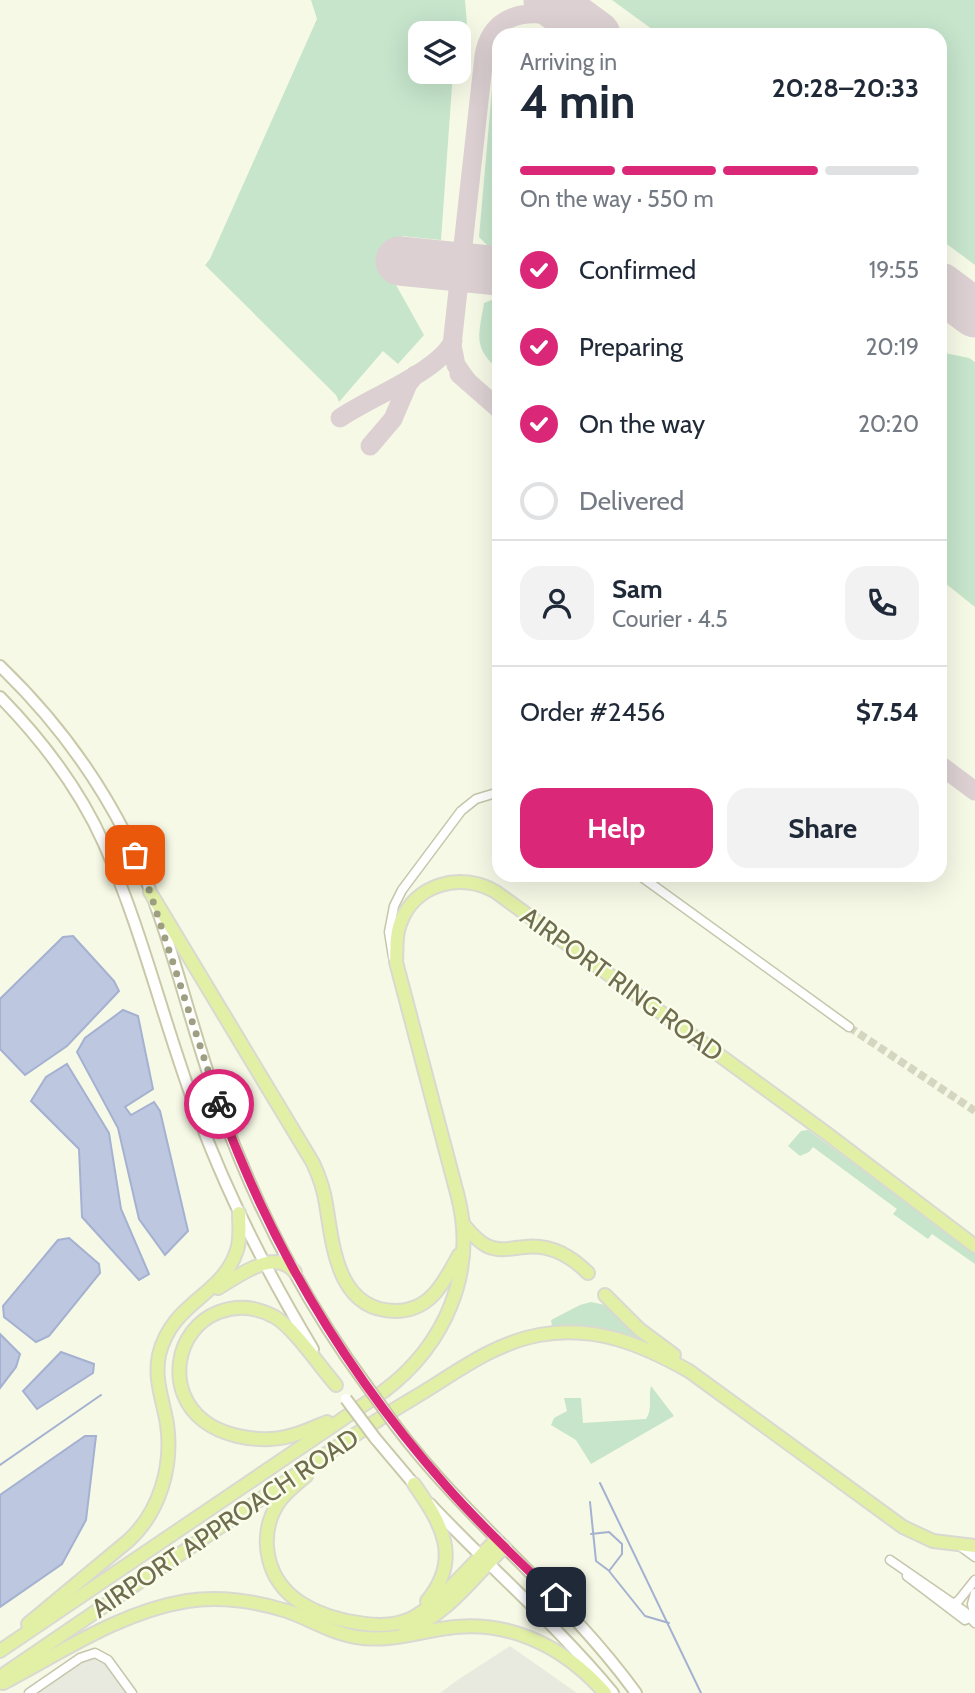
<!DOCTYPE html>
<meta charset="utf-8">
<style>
:root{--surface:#fff;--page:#f2f2f3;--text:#1f2937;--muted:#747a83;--line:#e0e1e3;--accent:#db2777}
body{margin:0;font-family:Cabin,sans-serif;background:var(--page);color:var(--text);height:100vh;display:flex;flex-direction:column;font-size:26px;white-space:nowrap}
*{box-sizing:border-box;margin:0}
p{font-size:23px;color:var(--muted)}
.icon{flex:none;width:38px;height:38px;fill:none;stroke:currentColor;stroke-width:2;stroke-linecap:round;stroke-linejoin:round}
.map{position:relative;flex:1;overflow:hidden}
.details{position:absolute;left:492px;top:28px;width:455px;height:854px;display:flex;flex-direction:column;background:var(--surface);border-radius:21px;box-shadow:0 7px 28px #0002}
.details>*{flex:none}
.tools{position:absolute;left:408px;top:21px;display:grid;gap:14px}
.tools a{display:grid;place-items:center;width:63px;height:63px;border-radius:14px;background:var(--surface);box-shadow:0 7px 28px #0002;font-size:35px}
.pin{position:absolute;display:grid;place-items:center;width:60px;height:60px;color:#fff;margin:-30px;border-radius:14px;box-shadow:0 4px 10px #0006}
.courier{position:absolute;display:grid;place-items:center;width:70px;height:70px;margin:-35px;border:5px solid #db2777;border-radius:50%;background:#fff;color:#222;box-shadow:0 2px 9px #0007}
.head em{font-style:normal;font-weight:800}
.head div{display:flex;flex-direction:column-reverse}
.head{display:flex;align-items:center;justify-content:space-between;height:119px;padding:0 28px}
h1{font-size:46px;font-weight:800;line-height:52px}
.bar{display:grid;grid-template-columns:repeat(4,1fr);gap:10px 7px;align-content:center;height:84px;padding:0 28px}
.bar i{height:9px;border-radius:5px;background:var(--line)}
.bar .current{background:var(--accent)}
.bar p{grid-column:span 4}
.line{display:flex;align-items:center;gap:18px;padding:0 28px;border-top:2px solid var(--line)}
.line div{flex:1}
.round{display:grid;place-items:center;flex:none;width:74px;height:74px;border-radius:21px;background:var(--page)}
ol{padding:0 28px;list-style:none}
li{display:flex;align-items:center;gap:21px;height:77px}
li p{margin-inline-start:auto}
li .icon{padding:7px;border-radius:50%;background:var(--accent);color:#fff;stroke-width:4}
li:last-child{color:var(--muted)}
li i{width:38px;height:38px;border:4px solid var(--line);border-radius:50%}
.button{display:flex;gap:14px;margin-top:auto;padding:14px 28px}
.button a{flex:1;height:80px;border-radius:21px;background:var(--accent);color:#fff;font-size:28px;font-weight:800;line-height:80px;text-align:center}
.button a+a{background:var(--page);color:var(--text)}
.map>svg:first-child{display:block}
</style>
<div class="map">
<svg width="975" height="1693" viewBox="0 0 975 1693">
<rect width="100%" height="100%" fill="#f6f9e6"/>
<g fill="#e9eadf">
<polygon points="510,1646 577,1693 440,1693 456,1681"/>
<polygon points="95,1653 135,1693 30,1693"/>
</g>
<g fill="#c6e5cb">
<polygon points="311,0 465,0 467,24 459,48 458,33 420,33 420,72 453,72 441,240 402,236 396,285 424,335 398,364 383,351 339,402 336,395 205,265 210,259 317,19"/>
<polygon points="612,0 975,0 975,265 940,239 940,35 660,35"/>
<polygon points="499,57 499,249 490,248 479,237 494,67"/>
<path d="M499,297v73c-27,-23 -20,-35 -15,-67z"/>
<polygon points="940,352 969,358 975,362 975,607 940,579"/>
<polygon points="808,1130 975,1253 975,1264 932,1234 928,1239 893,1214 897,1209 813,1147 809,1152 800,1156 788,1146 801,1131"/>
<polygon points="591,1302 610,1306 638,1333 636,1338 579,1326 552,1326 551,1320 580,1305"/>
<path d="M651,1386l23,30 -83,48 -15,-24 -25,-15 3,-7 13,-7 -3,-13h17l2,25 63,-4c7,-10 2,-21 5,-33z"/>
</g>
<g fill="#bdc7e0" stroke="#a4b1d1" stroke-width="2">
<polygon points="73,936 114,981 119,991 67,1046 25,1075 0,1049 0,999 63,937"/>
<polygon points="123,1010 138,1016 153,1089 125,1107 131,1115 154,1102 160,1111 188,1231 165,1255 139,1219 118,1128 77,1052 85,1038"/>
<polygon points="67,1064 109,1133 121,1209 149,1274 139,1280 82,1217 79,1149 31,1101 46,1077"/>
<polygon points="69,1238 99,1264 100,1273 49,1336 36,1342 4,1317 3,1306 58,1240"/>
<polygon points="0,1334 20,1354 16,1367 0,1388"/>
<polygon points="61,1352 94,1364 93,1373 37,1409 23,1391"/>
<polygon points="85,1436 96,1436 86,1520 62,1564 0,1607 0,1495"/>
</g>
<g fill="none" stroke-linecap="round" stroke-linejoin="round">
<g stroke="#a4b1d1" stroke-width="2">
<polyline points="0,1465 101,1395"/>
<polyline points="600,1483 701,1693"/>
<polyline points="590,1502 596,1561 608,1570"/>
<polyline points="591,1534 609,1532 622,1544 622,1554 609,1571 645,1616 669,1623"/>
</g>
<g stroke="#dcd0d2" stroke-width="19">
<polyline points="459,374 499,409"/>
<path d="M468,382l-12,-17 -4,-20 32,-289c9,-56 71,-49 111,-21"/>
<path d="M340,418c28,-20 100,-47 113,-77"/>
<polyline points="370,446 393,419 408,384 415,375"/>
<polyline points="940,765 975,791"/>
</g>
<g stroke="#dcd0d2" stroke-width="49">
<polyline points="548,0 596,35"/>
<polyline points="400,261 499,271"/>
<polyline points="940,287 975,313"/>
</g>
<polyline stroke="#d4d6c0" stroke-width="8" stroke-dasharray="8 4" stroke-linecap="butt" points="849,1027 975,1111"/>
<defs>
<g id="minor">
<polyline points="639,875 849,1027"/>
<polyline points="393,957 389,932 394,906 402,890 461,811 476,799 499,792"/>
<polyline points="960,1546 975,1557"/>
<polyline points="890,1560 964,1611 975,1623"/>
<polyline points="907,1576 965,1620 969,1618"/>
<polyline points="975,1593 972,1604 975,1619"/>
<polyline points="951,1606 959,1600 975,1580"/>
<polyline points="29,1693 80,1658 95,1653 108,1660 132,1693"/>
</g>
<g id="secondary">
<path d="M0,666c51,49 94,106 126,169 42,83 61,183 93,270 36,100 85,196 148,281"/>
<path d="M0,697c41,42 80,93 104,147 39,88 60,181 94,271 30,82 70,159 115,234"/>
<path d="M395,1425c73,97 170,170 241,268"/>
<polyline points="375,1438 418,1489"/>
<path d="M430,1504c60,64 127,121 183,189"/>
</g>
<g id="primary">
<path d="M150,892l163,271c6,13 11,27 13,41 7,42 11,106 69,107 36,0 49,-29 64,-56"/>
<path d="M463,1224c7,8 14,17 24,22 13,6 25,2 38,1 25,-3 46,9 63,26"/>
<path d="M218,1288c21,-12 57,-41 77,-16"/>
<polyline points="605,1295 639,1329 674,1355"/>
<path d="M327,1422c-19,8 -36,16 -56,17 -22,1 -49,-4 -67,-18 -39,-29 -30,-92 15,-109 19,-7 38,-5 56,5 20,12 45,50 61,68"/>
<path d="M306,1476c-10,8 -20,16 -27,26 -21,31 -14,73 15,96 15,12 35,19 53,23 21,4 43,7 63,-2 25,-11 65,-58 86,-79"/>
<path d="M414,1484c27,39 49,74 13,117"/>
<path d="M28,1624l100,-83c32,-29 45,-75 39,-117 -4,-24 -13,-44 -8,-69 13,-54 64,-59 78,-105 4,-12 2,-25 2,-37"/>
<path d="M405,1631c40,-14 69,-54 99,-84"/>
<path d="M0,1651l384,-260c61,-46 93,-119 74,-194l-62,-235c1,-13 -1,-25 4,-38 14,-40 61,-53 96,-32l330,241 149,113"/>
<path d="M0,1677c83,-57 166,-114 249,-170 54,-37 107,-75 163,-108 41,-24 79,-55 127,-64 56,-10 102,9 150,36l214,156 30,14 42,5"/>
<path d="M3,1683c59,-31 117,-71 184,-82 32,-5 69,0 100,10 23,8 44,22 69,26 29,5 56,-3 84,-8 65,-12 123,16 165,64"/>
</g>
</defs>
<use href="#minor" stroke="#c5c6ab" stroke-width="11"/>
<use href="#secondary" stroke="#c9c9a9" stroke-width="14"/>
<use href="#primary" stroke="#dad9d1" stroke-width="16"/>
<use href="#minor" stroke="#fff" stroke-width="8"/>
<use href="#secondary" stroke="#fff" stroke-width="10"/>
<use href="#primary" stroke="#e2f0a6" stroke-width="12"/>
<defs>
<g id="secondary-bridge">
<polyline points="367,1386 395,1425"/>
<polyline points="346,1399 375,1438"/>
</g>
</defs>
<use href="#secondary-bridge" stroke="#c9c9a9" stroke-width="14" stroke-linecap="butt"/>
<use href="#secondary-bridge" stroke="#fff" stroke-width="10"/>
</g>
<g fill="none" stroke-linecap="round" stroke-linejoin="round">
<polyline stroke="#9e9e83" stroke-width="7" stroke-dasharray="0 12.6" points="135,855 150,892 219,1104"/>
<path stroke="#db2777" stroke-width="9" d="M219,1104c51,141 129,271 228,383 34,39 72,74 109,110"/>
</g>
<g text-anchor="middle" stroke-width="5" stroke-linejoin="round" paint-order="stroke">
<g font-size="26" fill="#6f6d4e" stroke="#fafdeb">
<text transform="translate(622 984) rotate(36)" y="9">AIRPORT RING ROAD</text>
<text transform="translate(225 1523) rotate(-34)" y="9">AIRPORT APPROACH ROAD</text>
</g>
</g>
</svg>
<div class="tools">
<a><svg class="icon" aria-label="layers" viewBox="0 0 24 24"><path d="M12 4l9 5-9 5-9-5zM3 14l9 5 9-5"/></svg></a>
</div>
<div class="pin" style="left:135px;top:855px;background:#ea580c"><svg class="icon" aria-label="bag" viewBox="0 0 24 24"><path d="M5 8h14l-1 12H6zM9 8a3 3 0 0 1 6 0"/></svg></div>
<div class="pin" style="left:556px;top:1597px;background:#1f2937"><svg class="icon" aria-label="home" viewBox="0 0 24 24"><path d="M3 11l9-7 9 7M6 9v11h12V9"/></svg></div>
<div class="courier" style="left:219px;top:1104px"><svg class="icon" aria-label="bike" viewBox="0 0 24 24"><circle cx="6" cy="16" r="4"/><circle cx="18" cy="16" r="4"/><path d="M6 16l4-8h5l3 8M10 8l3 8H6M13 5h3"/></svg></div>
<section class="details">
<div class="head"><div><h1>4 min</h1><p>Arriving in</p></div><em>20:28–20:33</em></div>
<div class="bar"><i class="current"></i><i class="current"></i><i class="current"></i><i></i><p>On the way · 550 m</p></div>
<ol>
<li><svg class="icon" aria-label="check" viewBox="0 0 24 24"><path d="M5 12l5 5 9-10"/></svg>Confirmed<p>19:55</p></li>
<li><svg class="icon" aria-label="check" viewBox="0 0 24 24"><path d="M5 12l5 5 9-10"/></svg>Preparing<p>20:19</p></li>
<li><svg class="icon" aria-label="check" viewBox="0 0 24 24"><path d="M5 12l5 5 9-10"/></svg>On the way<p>20:20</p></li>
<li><i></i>Delivered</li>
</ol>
<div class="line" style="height:126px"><a class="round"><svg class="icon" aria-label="person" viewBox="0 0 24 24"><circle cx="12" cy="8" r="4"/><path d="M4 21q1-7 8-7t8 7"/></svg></a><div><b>Sam</b><p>Courier · 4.5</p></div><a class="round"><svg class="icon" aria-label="phone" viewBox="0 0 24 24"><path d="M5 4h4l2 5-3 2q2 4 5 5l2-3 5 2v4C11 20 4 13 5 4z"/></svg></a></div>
<div class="line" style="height:91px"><div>Order #2456</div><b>$7.54</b></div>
<div class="button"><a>Help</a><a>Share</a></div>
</section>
</div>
